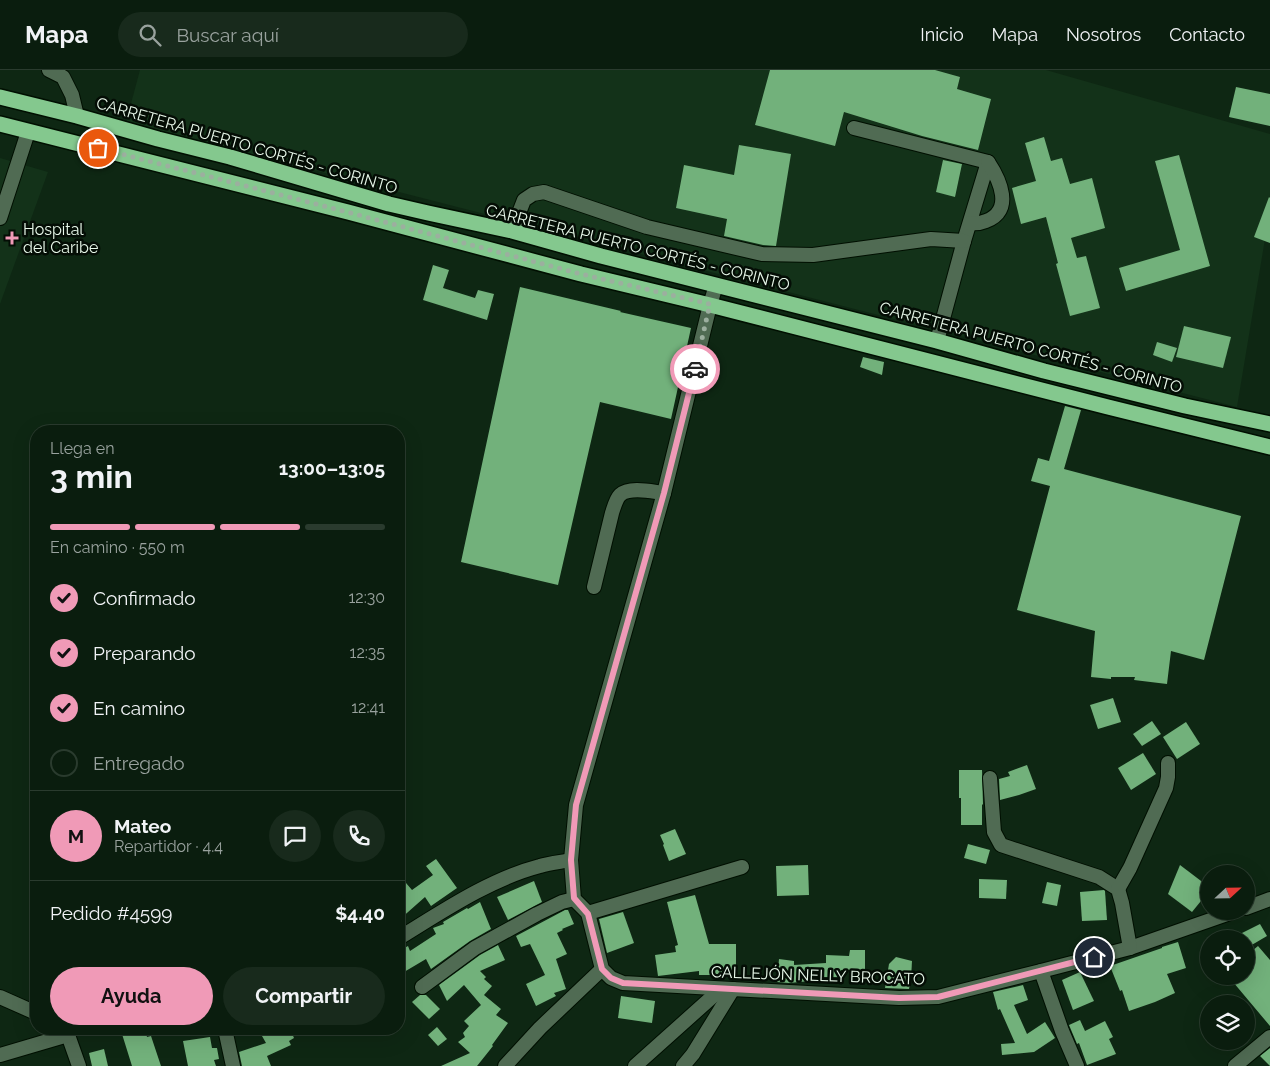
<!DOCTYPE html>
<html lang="es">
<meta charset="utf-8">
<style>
:root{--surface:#0a1d0e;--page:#182a1c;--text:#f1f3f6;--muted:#99a29e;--line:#2a3b2e;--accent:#f09ab7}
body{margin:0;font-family:Raleway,sans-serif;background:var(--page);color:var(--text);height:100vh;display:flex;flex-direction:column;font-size:19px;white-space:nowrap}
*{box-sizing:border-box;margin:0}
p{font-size:16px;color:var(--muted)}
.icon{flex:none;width:28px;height:28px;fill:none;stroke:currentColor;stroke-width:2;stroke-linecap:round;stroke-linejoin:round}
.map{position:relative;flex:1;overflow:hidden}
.drawer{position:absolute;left:30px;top:355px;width:375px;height:610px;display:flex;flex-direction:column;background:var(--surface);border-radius:20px;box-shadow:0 5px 20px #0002,0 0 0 1px var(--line)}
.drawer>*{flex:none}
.needle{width:32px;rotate:68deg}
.fabs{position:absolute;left:1200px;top:795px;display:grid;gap:10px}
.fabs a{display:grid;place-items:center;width:55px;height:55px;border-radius:50%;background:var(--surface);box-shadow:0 5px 20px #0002,0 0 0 1px var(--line);font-size:25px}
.pin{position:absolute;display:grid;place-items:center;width:42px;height:42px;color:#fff;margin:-21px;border:2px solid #fff;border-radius:50%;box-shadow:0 1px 5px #0007}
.courier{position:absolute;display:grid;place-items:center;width:50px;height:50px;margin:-25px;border:4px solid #f09ab7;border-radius:50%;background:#fff;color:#222;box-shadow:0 1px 6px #0007}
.headline em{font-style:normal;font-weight:700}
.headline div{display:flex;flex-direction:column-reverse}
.headline{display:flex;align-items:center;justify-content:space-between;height:85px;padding:0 20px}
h1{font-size:32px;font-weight:700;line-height:38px}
.bar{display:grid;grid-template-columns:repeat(4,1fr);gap:8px 5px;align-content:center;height:60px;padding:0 20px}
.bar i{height:6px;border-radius:4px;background:var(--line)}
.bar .active{background:var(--accent)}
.bar p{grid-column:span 4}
.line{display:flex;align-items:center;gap:12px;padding:0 20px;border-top:1px solid var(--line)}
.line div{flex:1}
.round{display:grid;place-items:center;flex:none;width:52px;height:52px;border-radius:26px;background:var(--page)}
ol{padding:0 20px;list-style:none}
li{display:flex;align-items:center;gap:15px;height:55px}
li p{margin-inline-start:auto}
li .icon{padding:5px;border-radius:50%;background:var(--accent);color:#111;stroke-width:4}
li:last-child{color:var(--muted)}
li i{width:28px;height:28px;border:2px solid var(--line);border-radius:50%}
.button{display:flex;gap:10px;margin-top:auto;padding:10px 20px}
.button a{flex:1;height:58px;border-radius:30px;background:var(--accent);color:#111;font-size:20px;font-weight:700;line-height:58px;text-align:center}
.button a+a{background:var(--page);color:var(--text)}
header{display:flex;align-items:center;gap:30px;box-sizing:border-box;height:70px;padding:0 25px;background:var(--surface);border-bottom:1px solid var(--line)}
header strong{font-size:24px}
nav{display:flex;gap:28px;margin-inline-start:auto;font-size:18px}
.search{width:350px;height:45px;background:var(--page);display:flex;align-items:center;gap:12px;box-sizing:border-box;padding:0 18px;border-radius:28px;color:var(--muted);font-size:19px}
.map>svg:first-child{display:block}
</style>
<header>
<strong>Mapa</strong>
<div class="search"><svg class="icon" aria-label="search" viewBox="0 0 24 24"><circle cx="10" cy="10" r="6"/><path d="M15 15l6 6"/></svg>Buscar aquí</div>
<nav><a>Inicio</a><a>Mapa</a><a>Nosotros</a><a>Contacto</a></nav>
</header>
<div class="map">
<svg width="1270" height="996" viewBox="0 0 1270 996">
<rect width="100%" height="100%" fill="#0e2713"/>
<g fill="#133219">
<polygon points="140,0 1046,0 1270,64 1270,139 1237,337 126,52"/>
<polygon points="0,88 48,102 0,234"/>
</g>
<g fill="#72b17b">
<polygon points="770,0 935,0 960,7 957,19 991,29 978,80 922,66 844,42 835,76 755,55"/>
<polygon points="1236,17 1270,24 1270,56 1229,47"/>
<polygon points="1044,67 1051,91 1062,88 1070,114 1092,108 1105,158 1071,168 1077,188 1086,186 1100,238 1070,246 1056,194 1058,193 1046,147 1021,154 1012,118 1036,111 1025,73"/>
<polygon points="739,75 791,84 776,176 763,175 724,166 727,149 676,138 684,95 734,105"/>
<polygon points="1179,85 1210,196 1126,221 1119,198 1180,180 1155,91"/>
<polygon points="943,90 962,94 955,127 936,122"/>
<polygon points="1269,127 1270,128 1270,173 1254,167"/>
<polygon points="433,195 449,200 443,218 475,228 478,220 494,224 487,250 423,230"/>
<polygon points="520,217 621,241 620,242 691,258 671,349 600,332 558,515 461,492"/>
<polygon points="1184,256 1231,267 1223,298 1176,287"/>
<polygon points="1157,272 1177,278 1172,292 1153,285"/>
<polygon points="863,287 884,292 882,305 860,297"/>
<polygon points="1065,336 1081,340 1064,399 1241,446 1204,590 1171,581 1167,614 1134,610 1135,607 1111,607 1111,609 1091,607 1095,561 1017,540 1050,416 1031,411 1038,388 1049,391"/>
<polygon points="1113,628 1121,652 1098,659 1090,635"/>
<polygon points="1152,651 1161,664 1142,676 1133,664"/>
<polygon points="1186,652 1200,674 1177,689 1163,667"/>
<polygon points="1143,683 1156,704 1131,720 1118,698"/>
<polygon points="1027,695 1036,719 1019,725 1000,730 999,709 1010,706 1008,702"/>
<polygon points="959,700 982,700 983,734 982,735 982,755 961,755 961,728 959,728"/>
<polygon points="675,759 686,784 669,791 663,775 664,774 660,765"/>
<polygon points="968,774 990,780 986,794 964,788"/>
<polygon points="436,789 457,818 431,836 425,827 399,850 399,822 406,813 412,820 433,805 426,796"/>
<polygon points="808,795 809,825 777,826 776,796"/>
<polygon points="1180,795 1209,817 1209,821 1192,842 1168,824"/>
<polygon points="979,809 1007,810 1006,829 979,828"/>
<polygon points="534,811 542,832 508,850 497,827"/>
<polygon points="1047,812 1061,815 1057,836 1042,833"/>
<polygon points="1104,820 1105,821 1107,850 1082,851 1080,822"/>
<polygon points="695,825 709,874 736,874 736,905 699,905 699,901 658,906 655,885 676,882 675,876 678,875 667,832"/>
<polygon points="480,832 491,859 470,871 431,899 426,889 399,905 399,881 408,876 410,881 436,864 433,858 444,854 443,852 467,838 468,839"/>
<polygon points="565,840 568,840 574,854 562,859 563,860 557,863 567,884 556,889 566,919 554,923 556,926 536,936 526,914 545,905 530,874 521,877 516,866"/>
<polygon points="623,842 634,873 607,883 599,849"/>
<polygon points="1260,854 1267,866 1250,876 1242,863"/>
<polygon points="1178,872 1186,898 1167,904 1175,923 1155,932 1129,941 1122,920 1120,921 1110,896 1162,878 1162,877"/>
<polygon points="498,875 505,890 480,901 486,907 484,909 492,916 484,925 501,939 496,945 508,953 492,975 493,976 477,996 441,996 470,983 458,972 465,967 463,963 469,956 464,951 481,935 464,915 447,931 439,915 480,885"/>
<polygon points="1258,876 1270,890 1270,956 1228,906 1246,906 1246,886"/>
<polygon points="850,880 865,880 865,900 841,900 841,907 821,907 821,910 789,913 777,912 779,889 794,891 794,895 826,893 826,885 849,886"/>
<polygon points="896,887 912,891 911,909 909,919 885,918 889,894"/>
<polygon points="1080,902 1094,931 1073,940 1062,910"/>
<polygon points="1023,915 1028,930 1014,935 1027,964 1045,952 1055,968 1034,982 1002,985 1001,974 1015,973 1000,939 998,940 993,922"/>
<polygon points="420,925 426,925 440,939 429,949 412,932"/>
<polygon points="621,926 655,931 652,953 618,948"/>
<polygon points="1080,950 1085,961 1105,951 1113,967 1109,969 1116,984 1087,995 1079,973 1077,974 1069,955"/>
<polygon points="437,957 447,969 438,976 428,965"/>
<polygon points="139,959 141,965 146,963 147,967 151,966 161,996 132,996 122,964"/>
<polygon points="258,959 290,959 294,968 289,971 291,975 267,986 271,996 242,996 239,982 266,973"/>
<polygon points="210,967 212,978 217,978 219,989 214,990 216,996 188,996 183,971"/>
<polygon points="1270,978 1270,996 1260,986"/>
<polygon points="104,979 108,996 92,996 89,983"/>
</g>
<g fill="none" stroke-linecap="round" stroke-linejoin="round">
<defs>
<g id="minor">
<polyline points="49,0 63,7 72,25 77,46"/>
<polyline points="854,58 988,92 964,171 937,271"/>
<polyline points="0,148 28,62"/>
<path d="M970,153c6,1 11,0 16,-2 28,-10 14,-41 2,-59"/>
<polyline points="512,161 524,130 533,124 544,122 647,157 762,184 813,185 931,169 964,171"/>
<polyline points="716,215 710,235 664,423 576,735 571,790 574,829 588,843 602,899 611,908 623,913 899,928 938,927 1041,901 1130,878 1236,841"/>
<path d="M594,517l18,-74c2,-6 4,-14 8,-18 10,-9 33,-3 44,-2"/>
<polyline points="990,708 994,762 1001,775 1099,807 1118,819 1122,833 1130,878"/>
<polyline points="1118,819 1130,798 1166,718 1168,707 1168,693"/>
<polyline points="1246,838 1270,829"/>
<polyline points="588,843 742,797"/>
<path d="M399,868c44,-27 91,-59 141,-72 10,-3 21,-4 31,-6"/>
<polyline points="1041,901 1062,961 1077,996"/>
<polyline points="422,917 475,878 537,844 562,832 574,829"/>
<polyline points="0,927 36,943"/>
<polyline points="69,959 68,965 79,996"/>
<polyline points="225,959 233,996"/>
<polyline points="0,985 68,965"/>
<polyline points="505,996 540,958 602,899"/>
<polyline points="635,996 721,919"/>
<polyline points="683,996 693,984 733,919"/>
<polyline points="1235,996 1270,967"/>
</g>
<g id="highway">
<polyline points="0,27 77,46 158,69 230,87 389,134 428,143 512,161 601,186 937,271 1044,301 1185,336 1270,354"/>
<polyline points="0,54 348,142 581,204 710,235 1108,337 1270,377"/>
</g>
</defs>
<use href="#minor" stroke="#000f01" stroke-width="16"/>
<use href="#highway" stroke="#000f01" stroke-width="18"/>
<use href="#minor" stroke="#506b53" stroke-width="14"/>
<use href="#highway" stroke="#84c88e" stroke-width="15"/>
</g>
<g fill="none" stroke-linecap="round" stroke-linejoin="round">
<polyline stroke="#9caf9f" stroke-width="5" stroke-dasharray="0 9" points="98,78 328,137 581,204 710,234 695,299"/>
<polyline stroke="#f09ab7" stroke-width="6" points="695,299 664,423 576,735 571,790 574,828 588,844 602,899 611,908 623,913 899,928 938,927 1094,887"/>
</g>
<path fill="#f09ab7" stroke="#040d05" stroke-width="2" d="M9.5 160.5h5v5h5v5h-5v5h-5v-5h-5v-5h5z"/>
<g text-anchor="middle" stroke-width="5" stroke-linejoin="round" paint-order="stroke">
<g font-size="16" fill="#e8f8ea" stroke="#040d05">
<text transform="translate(247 75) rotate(16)" y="6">CARRETERA PUERTO CORTÉS - CORINTO</text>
<text transform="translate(638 177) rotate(14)" y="6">CARRETERA PUERTO CORTÉS - CORINTO</text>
<text transform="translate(1031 277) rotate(15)" y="6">CARRETERA PUERTO CORTÉS - CORINTO</text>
<text transform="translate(818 905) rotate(2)" y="6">CALLEJÓN NELLY BROCATO</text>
</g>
<g font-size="16" fill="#e8f8ea" stroke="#040d05" text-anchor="start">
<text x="23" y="165">Hospital<tspan x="23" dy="18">del Caribe</tspan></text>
</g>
</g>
</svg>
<div class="fabs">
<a><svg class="needle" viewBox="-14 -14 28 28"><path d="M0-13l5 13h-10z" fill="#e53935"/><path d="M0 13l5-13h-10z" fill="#99a29e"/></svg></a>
<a><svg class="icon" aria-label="locate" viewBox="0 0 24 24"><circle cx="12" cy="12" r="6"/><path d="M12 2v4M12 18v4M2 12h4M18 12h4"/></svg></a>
<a><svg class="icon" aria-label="layers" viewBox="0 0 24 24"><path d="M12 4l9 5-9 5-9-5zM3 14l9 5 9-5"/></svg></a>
</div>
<div class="pin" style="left:98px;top:78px;background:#ea580c"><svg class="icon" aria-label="bag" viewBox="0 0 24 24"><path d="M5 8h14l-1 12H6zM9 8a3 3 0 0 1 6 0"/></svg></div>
<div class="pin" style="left:1094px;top:887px;background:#1f2937"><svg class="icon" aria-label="home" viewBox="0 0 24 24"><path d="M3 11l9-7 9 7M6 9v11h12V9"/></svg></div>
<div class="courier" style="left:695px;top:299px"><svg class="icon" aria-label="car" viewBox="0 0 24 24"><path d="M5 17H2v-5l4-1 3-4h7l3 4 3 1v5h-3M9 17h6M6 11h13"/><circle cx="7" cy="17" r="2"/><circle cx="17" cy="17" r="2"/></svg></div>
<section class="drawer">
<div class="headline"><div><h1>3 min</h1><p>Llega en</p></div><em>13:00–13:05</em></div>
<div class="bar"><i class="active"></i><i class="active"></i><i class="active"></i><i></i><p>En camino · 550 m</p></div>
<ol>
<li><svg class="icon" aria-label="check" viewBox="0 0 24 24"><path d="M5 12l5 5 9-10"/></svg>Confirmado<p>12:30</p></li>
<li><svg class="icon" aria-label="check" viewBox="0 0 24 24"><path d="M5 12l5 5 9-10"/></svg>Preparando<p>12:35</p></li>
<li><svg class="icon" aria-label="check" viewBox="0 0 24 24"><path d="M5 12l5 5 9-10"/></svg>En camino<p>12:41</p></li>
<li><i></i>Entregado</li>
</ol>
<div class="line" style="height:90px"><b class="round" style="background:var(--accent);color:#111">M</b><div><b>Mateo</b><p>Repartidor · 4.4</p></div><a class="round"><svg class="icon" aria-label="chat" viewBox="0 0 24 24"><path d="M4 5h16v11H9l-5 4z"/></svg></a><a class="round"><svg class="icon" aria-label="phone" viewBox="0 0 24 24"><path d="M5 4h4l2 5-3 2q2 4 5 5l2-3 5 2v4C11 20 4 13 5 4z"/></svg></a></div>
<div class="line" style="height:65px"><div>Pedido #4599</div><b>$4.40</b></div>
<div class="button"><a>Ayuda</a><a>Compartir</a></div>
</section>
</div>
